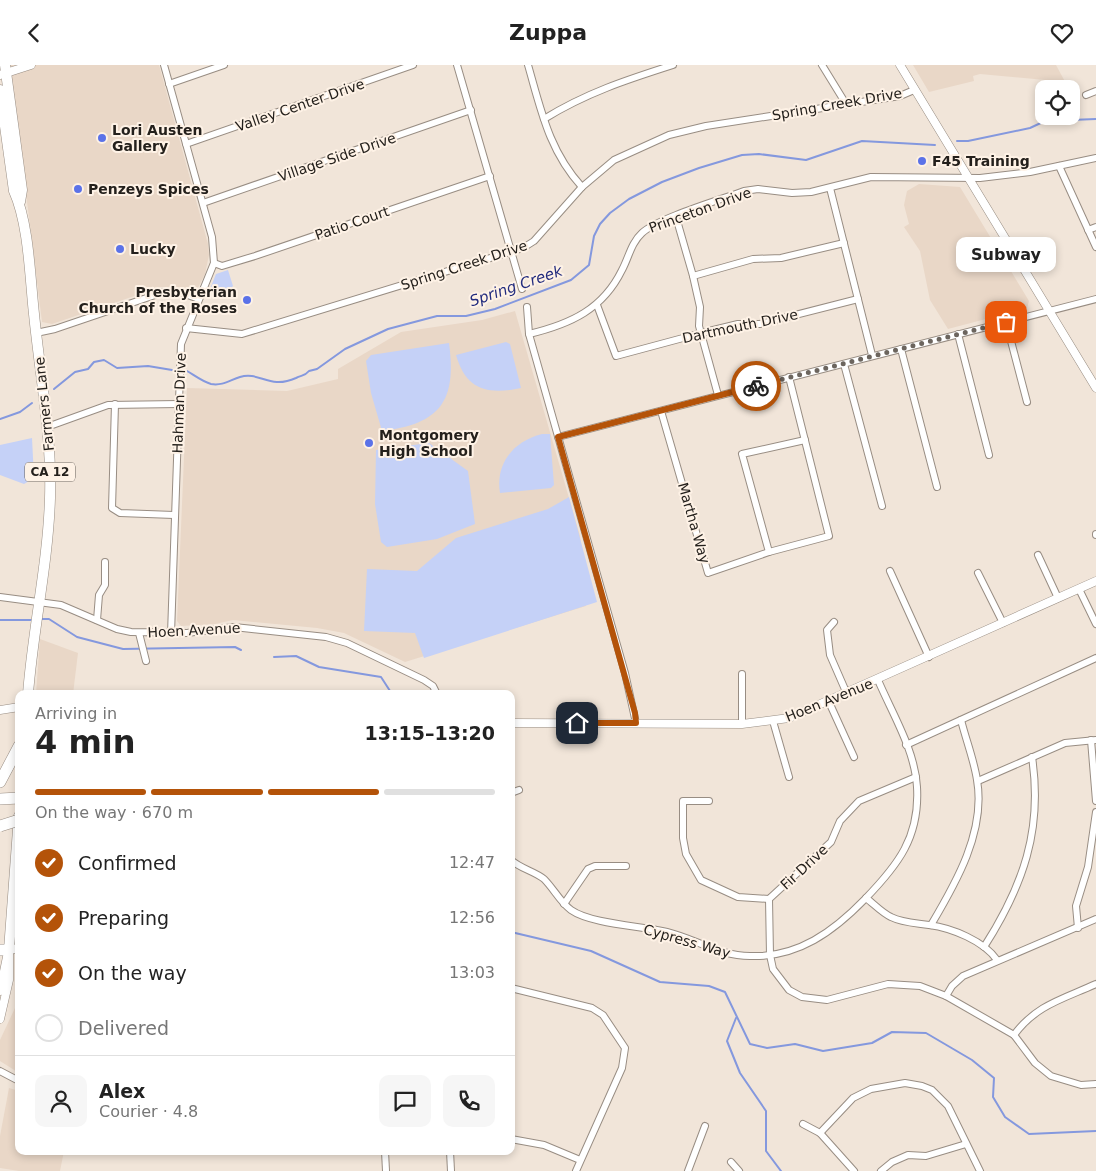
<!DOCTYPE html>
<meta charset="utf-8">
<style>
:root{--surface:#fff;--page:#f6f6f6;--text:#222;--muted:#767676;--line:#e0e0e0;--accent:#b45309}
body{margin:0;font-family:"DejaVu Sans",sans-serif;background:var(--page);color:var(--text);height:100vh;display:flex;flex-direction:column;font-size:19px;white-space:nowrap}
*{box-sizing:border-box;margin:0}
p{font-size:16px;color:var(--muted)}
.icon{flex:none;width:28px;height:28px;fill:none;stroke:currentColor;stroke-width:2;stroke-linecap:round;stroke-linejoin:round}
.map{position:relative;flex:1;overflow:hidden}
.details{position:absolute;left:15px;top:625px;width:500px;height:465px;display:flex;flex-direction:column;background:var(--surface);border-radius:10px;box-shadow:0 2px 8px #0003}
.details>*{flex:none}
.buttons{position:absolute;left:1035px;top:15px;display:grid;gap:10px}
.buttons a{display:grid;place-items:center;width:45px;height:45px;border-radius:10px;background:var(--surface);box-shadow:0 2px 8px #0003;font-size:25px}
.pin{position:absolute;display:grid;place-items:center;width:42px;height:42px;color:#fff;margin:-21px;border-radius:10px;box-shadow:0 2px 8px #0006}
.courier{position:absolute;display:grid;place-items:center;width:50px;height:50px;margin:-25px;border:4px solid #b45309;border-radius:50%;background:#fff;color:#222;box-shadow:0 1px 6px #0007}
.bubble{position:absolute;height:35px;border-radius:10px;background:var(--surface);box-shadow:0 2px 8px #0003;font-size:16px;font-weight:600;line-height:35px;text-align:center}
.overview em{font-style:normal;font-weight:600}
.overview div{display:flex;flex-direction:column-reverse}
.overview{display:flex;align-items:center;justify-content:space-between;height:85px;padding:0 20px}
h1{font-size:32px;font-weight:600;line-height:38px}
.bar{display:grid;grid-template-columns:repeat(4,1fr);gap:8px 5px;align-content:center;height:60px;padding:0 20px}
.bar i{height:6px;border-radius:4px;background:var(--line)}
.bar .selected{background:var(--accent)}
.bar p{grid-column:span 4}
.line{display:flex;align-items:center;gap:12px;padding:0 20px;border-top:1px solid var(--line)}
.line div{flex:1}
.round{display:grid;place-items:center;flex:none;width:52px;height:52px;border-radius:10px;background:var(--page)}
ol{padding:0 20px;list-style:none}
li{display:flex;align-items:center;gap:15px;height:55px}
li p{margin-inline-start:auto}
li .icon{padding:5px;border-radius:50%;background:var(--accent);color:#fff;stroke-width:4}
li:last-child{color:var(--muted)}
li i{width:28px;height:28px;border:2px solid var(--line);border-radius:50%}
header{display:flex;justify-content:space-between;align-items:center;height:65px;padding:0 20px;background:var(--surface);font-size:22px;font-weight:600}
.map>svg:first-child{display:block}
</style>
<header><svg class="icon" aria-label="back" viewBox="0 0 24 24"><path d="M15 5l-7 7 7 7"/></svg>Zuppa<svg class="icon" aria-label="heart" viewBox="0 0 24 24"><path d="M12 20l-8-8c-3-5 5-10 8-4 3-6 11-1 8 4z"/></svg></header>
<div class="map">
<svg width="1096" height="1106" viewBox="0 0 1096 1106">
<rect width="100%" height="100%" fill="#f1e5d9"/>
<g fill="#e9d7c7">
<polygon points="10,0 159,0 208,179 209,190 205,209 196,227 178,222 161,222 52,259 42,257"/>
<polygon points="913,0 1056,0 1069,24 1045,15 980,9 973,11 974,16 929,27"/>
<polygon points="919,119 960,122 1029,236 1027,243 948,264 930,235 920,186 904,162 909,159 904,140 907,126"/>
<polygon points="515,246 580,471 586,541 405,597 344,568 317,563 233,555 215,559 181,561 177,556 187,323 287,326 338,314 338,304 401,267 482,255"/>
<polygon points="40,574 78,588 73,629 36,629"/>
<polygon points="19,909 19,1008 0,996 0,975 15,943"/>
<polygon points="9,1023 19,1026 19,1086 64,1086 60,1106 19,1106 0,1103 0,1071"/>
</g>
<g fill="#c5d1f7">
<polygon points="228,205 233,221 225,229 224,227 210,224 216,209"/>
<path d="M506,277l4,2 11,44c-34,7 -55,2 -65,-33z"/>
<path d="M449,278c8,58 -9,81 -67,88l-11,-38 -5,-32 5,-6z"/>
<path d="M542,369h8l4,51 -3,3 -51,5c-5,-30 14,-52 42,-59z"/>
<polygon points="32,373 34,413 24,419 0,410 0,380"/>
<polygon points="429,378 468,406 475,459 437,474 387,482 381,477 375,439 376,385"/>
<polygon points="569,432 597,537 424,593 415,568 364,566 367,504 417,506 456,473 548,444"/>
</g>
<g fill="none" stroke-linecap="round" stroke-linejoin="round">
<g stroke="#8498de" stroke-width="2">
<polyline points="957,76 968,76 1030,63 1045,56 1096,54"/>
<path d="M187,306c7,4 16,11 24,13 12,2 19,-4 29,-7 20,-6 29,13 56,1 6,-3 9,-2 13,-7l8,-2 28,-20 43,-20 49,-13h29l29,-7 76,-29 18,-15 5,-29 6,-12 10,-11 19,-14 33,-17 37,-14 43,-13 17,-1 47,6 56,-19 73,4"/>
<polyline points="54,324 75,307 88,304 94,297 104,295 117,303 148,301 172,305"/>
<polyline points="0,354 20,347 32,338"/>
<polyline points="40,554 49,554 77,572 123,584 235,582 241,585"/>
<polyline points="0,555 33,555"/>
<polyline points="274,592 296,591 319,602 381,612 392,629"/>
<polyline points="511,867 591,886 660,917 709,921 725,927 750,979 767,983 795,979 823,986 872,978 892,967 926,968 972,995 994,1013 993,1032 1005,1052 1029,1069 1096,1066"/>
<polyline points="736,953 727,976 740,1008 766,1046 766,1086 781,1106"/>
</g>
<defs>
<g id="minor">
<polyline points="164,0 212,172 214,198 181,279 171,569"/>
<polyline points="457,0 522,224"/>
<path d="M528,0c13,45 21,86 54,122"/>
<polyline points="822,0 846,39"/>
<polyline points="169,19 224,0"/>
<polyline points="1086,30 1096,26"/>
<path d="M544,54c42,-26 82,-39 129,-54"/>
<polyline points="186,79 413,0"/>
<polyline points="1059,101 1096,182"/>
<polyline points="830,123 872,290"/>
<polyline points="203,138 471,45"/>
<polyline points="676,152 693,211 700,242 699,261 718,330"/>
<polyline points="1088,165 1096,162"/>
<polyline points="214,198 222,201 255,191 490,111"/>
<polyline points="693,211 753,194 781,193 844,178"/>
<polyline points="597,240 616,291 709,266 738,259 760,259 858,234"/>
<polyline points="527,242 529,269 625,608 636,658"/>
<polyline points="1006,257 1027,337"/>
<polyline points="186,263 242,269 523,183 534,176 582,122 614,95 669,70 706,61 900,31 914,25"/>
<polyline points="36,268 55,264 164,227 179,227 199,234"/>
<path d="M529,269c42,-10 74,-25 93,-64 7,-13 9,-27 20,-37 16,-15 78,-33 102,-42l14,-2 34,4 19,-1 60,-15 109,1 50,-6 66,-14"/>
<polyline points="958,269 989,390"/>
<polyline points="901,284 937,422"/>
<polyline points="844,299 882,441"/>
<polyline points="115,339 112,443 120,448 174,450"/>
<polyline points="661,346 708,508 769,487 829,471 789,312"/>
<polyline points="47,362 108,340 179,339"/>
<polyline points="558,372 1096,234"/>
<polyline points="1096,469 1096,470"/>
<polyline points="769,487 742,389 805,375"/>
<polyline points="1038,490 1058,533"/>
<polyline points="890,506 929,592"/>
<polyline points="978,508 1003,558"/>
<polyline points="1079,524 1096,559"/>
<polyline points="0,532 61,540 117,564 131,567 187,568 234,562 326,572 347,578 424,615 433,621 437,629"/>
<polyline points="97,555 99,530 105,520 105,497"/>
<polyline points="834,557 827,565 830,590 847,629"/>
<polyline points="139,568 146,596"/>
<polyline points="742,609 742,659"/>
<polyline points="829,637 854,692"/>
<polyline points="773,656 789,712"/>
<polyline points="1091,675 1096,736"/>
<polyline points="906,680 1096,593"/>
<polyline points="978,716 1065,678 1096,675"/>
<polyline points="511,728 519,725"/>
<polyline points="709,736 683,736 683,773 686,789 701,815 738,832 769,834 831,777 840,756 859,736 916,712"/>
<path d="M511,795c10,9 23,11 33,19 10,10 16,23 27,31 20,14 71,16 96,22 28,7 54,24 83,24 48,2 84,-25 115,-57 33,-34 55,-62 52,-112 -2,-37 -25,-74 -39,-107"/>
<path d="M866,833c8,6 16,15 25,19 12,6 26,6 38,8 23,3 55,16 68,35"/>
<polyline points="769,834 770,890 773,904 789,925 802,932 827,935 888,919 920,921 946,931 1014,970 1035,998 1051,1011 1081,1020 1096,1019"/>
<polyline points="564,839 588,804 595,801 626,801"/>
<path d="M931,860c25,-42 55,-94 46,-145 -3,-20 -11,-40 -16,-60"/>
<polyline points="1078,863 1076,841 1088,802 1096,747"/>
<path d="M984,882c39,-61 59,-117 48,-190"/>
<polyline points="511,923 592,943 603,950 625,983 622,1003 576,1106"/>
<polyline points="946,931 952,921 963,911 1096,854"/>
<path d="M1014,970c22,-30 49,-36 82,-51"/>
<polyline points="0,1006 19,1016"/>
<polyline points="803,1059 820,1068 854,1106"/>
<polyline points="820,1068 853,1033 871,1024 905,1018 922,1021 932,1025 948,1041 980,1106"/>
<polyline points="511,1074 544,1080 580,1095"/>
<polyline points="385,1086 386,1106"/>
<polyline points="450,1086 451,1106"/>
<polyline points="731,1097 739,1106"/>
<polyline points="688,1106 705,1061"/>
<polyline points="881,1106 892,1097 908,1090 926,1091 966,1079"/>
</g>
<g id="tertiary">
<polyline points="900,0 1096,323"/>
<polyline points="0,10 31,0"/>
<polyline points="0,645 19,642"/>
<polyline points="511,658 742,659 789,653 1096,516"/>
<polyline points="9,885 19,883"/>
<polyline points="0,926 8,887"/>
<polyline points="0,954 9,915 9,885"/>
</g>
<g id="primary">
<polyline points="5,0 22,125 20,137"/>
<path d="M0,25l14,101c15,33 16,87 20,123 6,61 18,122 16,184 -2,66 -17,130 -22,196"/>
<polyline points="9,885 19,751"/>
</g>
<g id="motorway">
<polyline points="0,717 19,681"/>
<polyline points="0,734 19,733"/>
<polyline points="0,885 9,885"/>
</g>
</defs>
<use href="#minor" stroke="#988d83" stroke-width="8"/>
<use href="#tertiary" stroke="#988d83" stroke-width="9"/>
<use href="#primary" stroke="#988d83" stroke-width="11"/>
<use href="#motorway" stroke="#988d83" stroke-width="12"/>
<use href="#minor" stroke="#fff" stroke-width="6"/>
<use href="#tertiary" stroke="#fff" stroke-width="8"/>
<use href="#primary" stroke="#fff" stroke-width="10"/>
<use href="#motorway" stroke="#fff" stroke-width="11"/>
<defs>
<polyline id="motorway-bridge" points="0,761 19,755"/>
</defs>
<use href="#motorway-bridge" stroke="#988d83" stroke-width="12" stroke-linecap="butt"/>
<use href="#motorway-bridge" stroke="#fff" stroke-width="11"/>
</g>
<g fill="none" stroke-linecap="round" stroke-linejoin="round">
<polyline stroke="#6c655e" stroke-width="5" stroke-dasharray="0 9" points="756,321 1006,257"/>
<polyline stroke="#b45309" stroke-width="6" points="577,658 636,658 635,648 558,372 756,321"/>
</g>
<g fill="#5b72e8" stroke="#fef2e6" stroke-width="2">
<circle cx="102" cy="73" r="5"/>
<circle cx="922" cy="96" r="5"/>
<circle cx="78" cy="124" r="5"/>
<circle cx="120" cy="184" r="5"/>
<circle cx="247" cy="235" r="5"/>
<circle cx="369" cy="378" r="5"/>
</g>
<g text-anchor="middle" stroke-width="4" stroke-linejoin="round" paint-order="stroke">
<rect fill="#fef2e6" stroke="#655f59" stroke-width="1" x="25" y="397.5" width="50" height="19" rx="4"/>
<g font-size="12" font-weight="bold" fill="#24201c">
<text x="50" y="411">CA 12</text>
</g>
<g font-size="14" fill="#24201c" stroke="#fef2e6">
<text transform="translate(837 39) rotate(-10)" y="5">Spring Creek Drive</text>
<text transform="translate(300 40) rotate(-19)" y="5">Valley Center Drive</text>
<text transform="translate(337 92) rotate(-19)" y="5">Village Side Drive</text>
<text transform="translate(700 145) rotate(-20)" y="5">Princeton Drive</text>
<text transform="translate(352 158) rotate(-19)" y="5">Patio Court</text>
<text transform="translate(464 200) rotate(-18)" y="5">Spring Creek Drive</text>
<text transform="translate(740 261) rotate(-12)" y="5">Dartmouth Drive</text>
<text transform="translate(179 338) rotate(-88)" y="5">Hahman Drive</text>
<text transform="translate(44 339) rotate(-96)" y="5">Farmers Lane</text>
<text transform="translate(694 458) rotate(74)" y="5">Martha Way</text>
<text transform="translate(194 565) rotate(-3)" y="5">Hoen Avenue</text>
<text transform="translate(829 635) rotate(-22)" y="5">Hoen Avenue</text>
<text transform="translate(804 802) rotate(-43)" y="5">Fir Drive</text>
<text transform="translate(687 876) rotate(16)" y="5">Cypress Way</text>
</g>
<g font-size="14" font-weight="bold" fill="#24201c" stroke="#fef2e6" text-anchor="start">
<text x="112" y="70">Lori Austen<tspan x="112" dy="16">Gallery</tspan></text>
<text x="932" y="101">F45 Training</text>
<text x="88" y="129">Penzeys Spices</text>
<text x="130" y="189">Lucky</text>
<text x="237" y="232" text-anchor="end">Presbyterian<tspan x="237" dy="16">Church of the Roses</tspan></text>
<text x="379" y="375">Montgomery<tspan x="379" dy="16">High School</tspan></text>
</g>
<g font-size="15" font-style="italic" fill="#232c7e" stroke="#fef2e6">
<text transform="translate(516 221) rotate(-19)" y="5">Spring Creek</text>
</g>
</g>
</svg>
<div class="buttons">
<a><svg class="icon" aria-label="locate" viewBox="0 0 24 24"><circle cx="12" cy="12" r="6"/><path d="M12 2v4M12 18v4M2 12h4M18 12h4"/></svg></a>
</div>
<div class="pin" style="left:1006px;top:257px;background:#ea580c"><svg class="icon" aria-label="bag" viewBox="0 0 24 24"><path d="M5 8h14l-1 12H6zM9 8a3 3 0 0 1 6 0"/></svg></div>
<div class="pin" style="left:577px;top:658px;background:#1f2937"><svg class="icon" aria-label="home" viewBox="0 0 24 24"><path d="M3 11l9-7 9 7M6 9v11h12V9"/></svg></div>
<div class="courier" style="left:756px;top:321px"><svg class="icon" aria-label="bike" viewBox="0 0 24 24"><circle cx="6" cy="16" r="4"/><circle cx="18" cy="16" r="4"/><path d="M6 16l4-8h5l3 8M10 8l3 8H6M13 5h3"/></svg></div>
<div class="bubble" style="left:956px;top:172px;width:100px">Subway</div>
<section class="details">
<div class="overview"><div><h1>4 min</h1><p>Arriving in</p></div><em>13:15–13:20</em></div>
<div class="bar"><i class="selected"></i><i class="selected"></i><i class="selected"></i><i></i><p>On the way · 670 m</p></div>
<ol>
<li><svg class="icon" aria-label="check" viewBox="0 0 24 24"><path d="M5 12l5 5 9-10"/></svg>Confirmed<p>12:47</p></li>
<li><svg class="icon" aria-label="check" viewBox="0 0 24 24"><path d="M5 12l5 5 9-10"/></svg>Preparing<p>12:56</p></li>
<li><svg class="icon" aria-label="check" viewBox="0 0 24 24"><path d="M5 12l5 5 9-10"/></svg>On the way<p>13:03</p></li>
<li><i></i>Delivered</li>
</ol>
<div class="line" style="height:90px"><a class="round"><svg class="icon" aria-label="person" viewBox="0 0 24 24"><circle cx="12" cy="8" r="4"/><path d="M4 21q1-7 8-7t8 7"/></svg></a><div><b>Alex</b><p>Courier · 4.8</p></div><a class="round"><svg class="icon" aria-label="chat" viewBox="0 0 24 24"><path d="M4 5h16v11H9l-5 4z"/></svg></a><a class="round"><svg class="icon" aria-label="phone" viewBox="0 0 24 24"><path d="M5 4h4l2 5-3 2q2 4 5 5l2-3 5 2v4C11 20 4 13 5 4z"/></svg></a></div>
</section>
</div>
